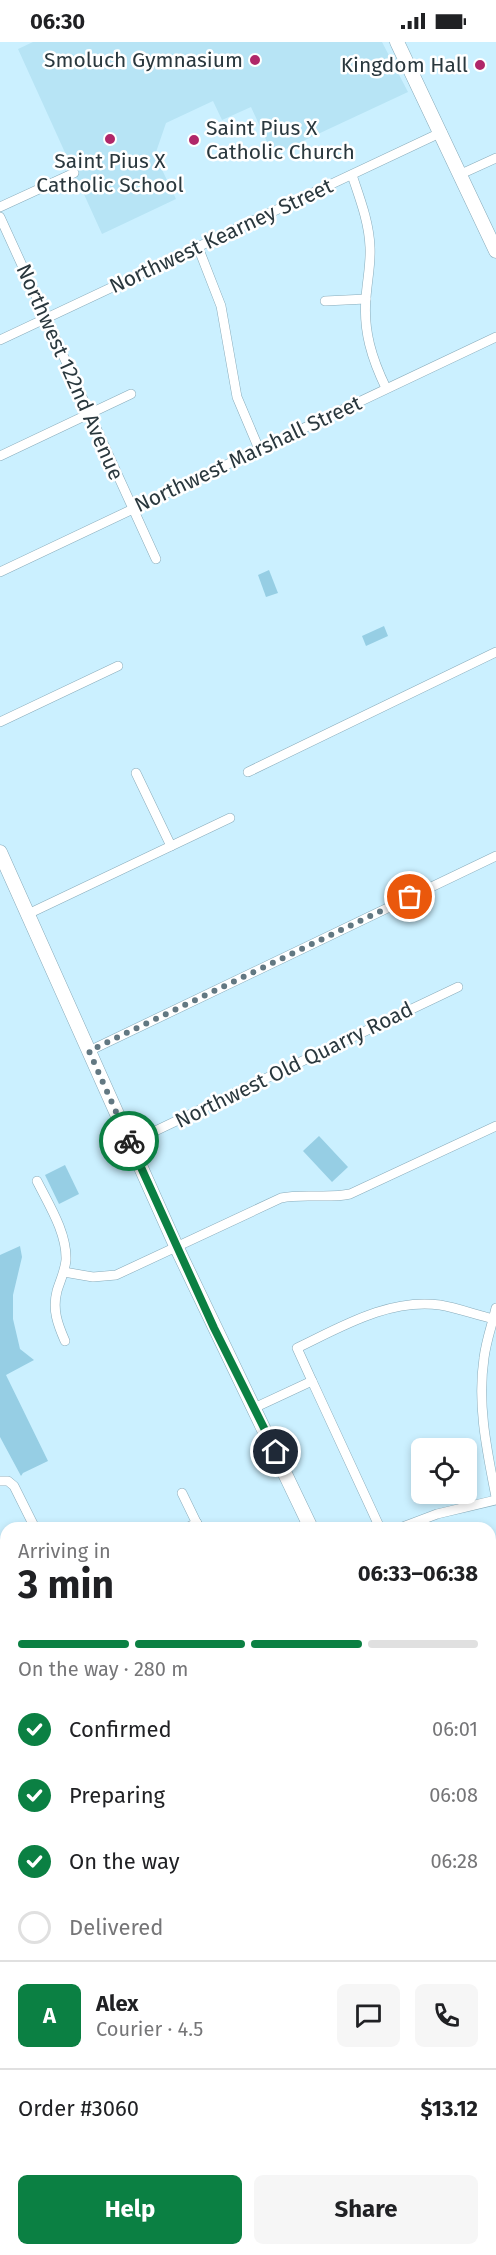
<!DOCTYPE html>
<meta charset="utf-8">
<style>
:root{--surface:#fff;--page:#f6f6f6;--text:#202124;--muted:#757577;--line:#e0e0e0;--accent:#0b8043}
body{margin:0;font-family:"Fira Sans",sans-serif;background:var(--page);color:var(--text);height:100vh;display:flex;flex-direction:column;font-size:22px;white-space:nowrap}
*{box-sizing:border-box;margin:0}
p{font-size:20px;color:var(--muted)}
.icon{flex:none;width:33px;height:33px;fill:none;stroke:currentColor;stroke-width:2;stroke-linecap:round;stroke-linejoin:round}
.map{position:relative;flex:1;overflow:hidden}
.side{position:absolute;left:0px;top:1480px;width:496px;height:734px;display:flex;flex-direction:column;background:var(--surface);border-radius:18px 18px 0 0;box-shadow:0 3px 9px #0003}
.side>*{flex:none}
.tools{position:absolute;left:411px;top:1396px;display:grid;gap:12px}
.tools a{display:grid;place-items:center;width:66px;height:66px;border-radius:9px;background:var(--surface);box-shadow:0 3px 9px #0003;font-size:30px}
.pin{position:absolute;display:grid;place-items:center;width:51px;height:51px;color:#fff;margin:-26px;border:3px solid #fff;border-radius:50%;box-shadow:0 2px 6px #0007}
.courier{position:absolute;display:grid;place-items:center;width:60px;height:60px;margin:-30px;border:4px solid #0b8043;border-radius:50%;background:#fff;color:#222;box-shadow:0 2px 8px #0007}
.headline em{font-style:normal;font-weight:700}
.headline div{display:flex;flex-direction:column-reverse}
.headline{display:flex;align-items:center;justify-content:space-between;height:102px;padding:0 18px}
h1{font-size:39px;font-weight:700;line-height:45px}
.bar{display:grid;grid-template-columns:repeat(4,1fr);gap:9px 6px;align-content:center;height:72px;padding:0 18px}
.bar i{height:8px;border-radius:4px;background:var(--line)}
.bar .active{background:var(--accent)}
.bar p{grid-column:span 4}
.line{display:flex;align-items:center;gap:15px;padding:0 18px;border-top:2px solid var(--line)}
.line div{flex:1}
.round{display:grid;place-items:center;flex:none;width:63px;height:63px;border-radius:9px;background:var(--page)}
ol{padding:0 18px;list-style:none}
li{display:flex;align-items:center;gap:18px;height:66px}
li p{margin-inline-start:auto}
li .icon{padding:6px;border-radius:50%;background:var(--accent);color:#fff;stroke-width:4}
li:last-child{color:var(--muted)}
li i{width:33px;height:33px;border:3px solid var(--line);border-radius:50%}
.button{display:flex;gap:12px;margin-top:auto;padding:12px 18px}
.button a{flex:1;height:69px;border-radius:9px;background:var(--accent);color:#fff;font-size:24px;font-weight:700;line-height:69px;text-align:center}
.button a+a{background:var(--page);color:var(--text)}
.status{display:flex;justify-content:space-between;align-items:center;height:42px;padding:0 30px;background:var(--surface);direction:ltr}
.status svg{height:16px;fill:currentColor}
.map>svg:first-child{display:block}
</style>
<div class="status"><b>06:30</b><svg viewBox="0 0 49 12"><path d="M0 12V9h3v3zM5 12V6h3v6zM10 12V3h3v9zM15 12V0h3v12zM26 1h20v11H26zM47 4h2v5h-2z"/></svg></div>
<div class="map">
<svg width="496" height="2213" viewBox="0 0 496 2213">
<rect width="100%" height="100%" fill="#cbf0ff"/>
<polygon fill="#b7e4f5" points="33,0 382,0 408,50 273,113 251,65 222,78 213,59 166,81 155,113 176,157 102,192 18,7"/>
<g fill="#96cee4">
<polygon points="269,528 278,551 266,555 258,533"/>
<polygon points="384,584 388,594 366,604 362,594"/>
<polygon points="319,1094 348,1125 332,1140 303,1109"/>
<polygon points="65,1123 79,1152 59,1162 45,1133"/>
<polygon points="20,1204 22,1215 13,1253 13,1277 20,1307 34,1318 6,1333 48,1419 23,1431 21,1434 0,1395 0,1213"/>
<polygon points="496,1780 496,1829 491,1832 491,1783"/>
<polygon points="319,2208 364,2208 366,2213 308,2213"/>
</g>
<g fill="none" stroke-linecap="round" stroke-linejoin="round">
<defs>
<g id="street">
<polyline points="461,132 496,116"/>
<path d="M352,133c8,24 17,47 18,72 1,17 -3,34 -4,51 -3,33 6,61 20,90"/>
<polyline points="0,165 74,131"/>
<polyline points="0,175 156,517"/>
<polyline points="198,205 221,264 237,355 259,407"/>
<polyline points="325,259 366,257"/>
<polyline points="0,298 442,90"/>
<polyline points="0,414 131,352"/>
<polyline points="0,530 496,295"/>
<polyline points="0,680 118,624"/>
<polyline points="248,730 496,610"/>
<polyline points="136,731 171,804"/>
<polyline points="28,872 230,776"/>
<polyline points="89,1009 496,814"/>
<polyline points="130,1101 458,945"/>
<path d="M37,1139c12,24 30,52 29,79 -1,11 -6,21 -9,31 -5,19 1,34 8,50"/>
<path d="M64,1230l29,5 23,-2 165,-77c23,-5 46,1 69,-4l146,-68"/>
<path d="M496,1266c-4,17 -10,33 -12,50 -7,47 3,93 12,139"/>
<polyline points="312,1339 380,1486"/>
<path d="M254,1366l58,-27 -15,-33c44,-21 92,-50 143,-43 18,3 36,10 54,14"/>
<polyline points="0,1439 8,1439 14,1444 35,1486"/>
<polyline points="182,1451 199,1486"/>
<polyline points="186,1486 197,1481"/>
<polyline points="400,1486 437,1472 496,1458"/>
<polyline points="0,1531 6,1528"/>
<polyline points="0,1557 6,1569"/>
<polyline points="490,1631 496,1637"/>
<polyline points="490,1730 496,1727"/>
<polyline points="490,1842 496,1839"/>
<polyline points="0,1851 4,1849"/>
<polyline points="0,1942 6,1955"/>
<polyline points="490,1982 496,1979"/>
<polyline points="0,2042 6,2039"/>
<polyline points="490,2107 496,2101"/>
<polyline points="490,2163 496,2171"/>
<polyline points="0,2167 6,2164"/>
<polyline points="112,2208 119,2213"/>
</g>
<g id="secondary">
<polyline points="397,0 496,209"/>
<polyline points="0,810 176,1204 311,1486"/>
<polyline points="0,1729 6,1722"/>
</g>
</defs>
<use href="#street" stroke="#88abba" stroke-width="10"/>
<use href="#secondary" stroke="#88abba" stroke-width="15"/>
<use href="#street" stroke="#fff" stroke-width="9"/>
<use href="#secondary" stroke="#fff" stroke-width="14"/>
</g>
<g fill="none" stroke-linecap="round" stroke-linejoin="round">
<polyline stroke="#627882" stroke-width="6" stroke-dasharray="0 10.8" points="129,1099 89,1009 410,855"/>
<polyline stroke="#0b8043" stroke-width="8" points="129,1099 214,1286 276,1410"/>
</g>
<g fill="#b02769" stroke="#fff" stroke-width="2">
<circle cx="255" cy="18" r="6"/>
<circle cx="480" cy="23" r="6"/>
<circle cx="110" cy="97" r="6"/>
<circle cx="194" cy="98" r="6"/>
</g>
<g text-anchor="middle" stroke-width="5" stroke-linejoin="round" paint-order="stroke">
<g font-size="21" fill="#2a383e" stroke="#fff" text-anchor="end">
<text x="243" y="25">Smoluch Gymnasium</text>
<text x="468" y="30">Kingdom Hall</text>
<text x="206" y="93" text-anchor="start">Saint Pius X<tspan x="206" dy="24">Catholic Church</tspan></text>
<text x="110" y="126" text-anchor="middle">Saint Pius X<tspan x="110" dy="24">Catholic School</tspan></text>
</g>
<g font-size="21" fill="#2a383e" stroke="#fff">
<text transform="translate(221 194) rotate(-25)" y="7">Northwest Kearney Street</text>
<text transform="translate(70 330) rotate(66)" y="7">Northwest 122nd Avenue</text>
<text transform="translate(248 412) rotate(-25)" y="7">Northwest Marshall Street</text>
<text transform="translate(294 1023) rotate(-26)" y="7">Northwest Old Quarry Road</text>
</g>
</g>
</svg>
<div class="tools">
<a><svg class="icon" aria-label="locate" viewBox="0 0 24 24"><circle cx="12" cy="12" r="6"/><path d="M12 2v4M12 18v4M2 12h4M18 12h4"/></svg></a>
</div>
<div class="pin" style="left:410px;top:855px;background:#ea580c"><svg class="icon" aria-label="bag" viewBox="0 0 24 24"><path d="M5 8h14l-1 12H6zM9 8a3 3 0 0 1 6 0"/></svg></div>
<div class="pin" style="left:276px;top:1410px;background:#1f2937"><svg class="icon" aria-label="home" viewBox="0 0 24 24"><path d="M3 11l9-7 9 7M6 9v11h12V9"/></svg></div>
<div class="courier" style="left:129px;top:1099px"><svg class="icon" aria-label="bike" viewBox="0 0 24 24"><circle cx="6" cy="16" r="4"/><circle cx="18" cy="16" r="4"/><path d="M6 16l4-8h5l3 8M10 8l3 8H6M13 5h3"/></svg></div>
<section class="side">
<div class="headline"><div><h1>3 min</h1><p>Arriving in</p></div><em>06:33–06:38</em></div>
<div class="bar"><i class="active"></i><i class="active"></i><i class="active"></i><i></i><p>On the way · 280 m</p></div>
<ol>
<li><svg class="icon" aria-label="check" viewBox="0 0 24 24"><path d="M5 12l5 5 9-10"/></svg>Confirmed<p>06:01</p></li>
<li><svg class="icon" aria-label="check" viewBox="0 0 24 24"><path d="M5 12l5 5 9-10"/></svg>Preparing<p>06:08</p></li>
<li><svg class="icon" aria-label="check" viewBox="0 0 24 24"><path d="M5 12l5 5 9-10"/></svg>On the way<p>06:28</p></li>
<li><i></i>Delivered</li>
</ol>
<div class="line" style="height:108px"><b class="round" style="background:var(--accent);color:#fff">A</b><div><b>Alex</b><p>Courier · 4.5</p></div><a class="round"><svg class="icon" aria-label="chat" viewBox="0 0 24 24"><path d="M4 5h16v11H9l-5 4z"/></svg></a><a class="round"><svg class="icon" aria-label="phone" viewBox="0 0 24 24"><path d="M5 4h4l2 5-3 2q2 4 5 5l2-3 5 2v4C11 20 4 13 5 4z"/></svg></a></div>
<div class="line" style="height:78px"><div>Order #3060</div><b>$13.12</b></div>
<div class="button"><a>Help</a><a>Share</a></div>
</section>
</div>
